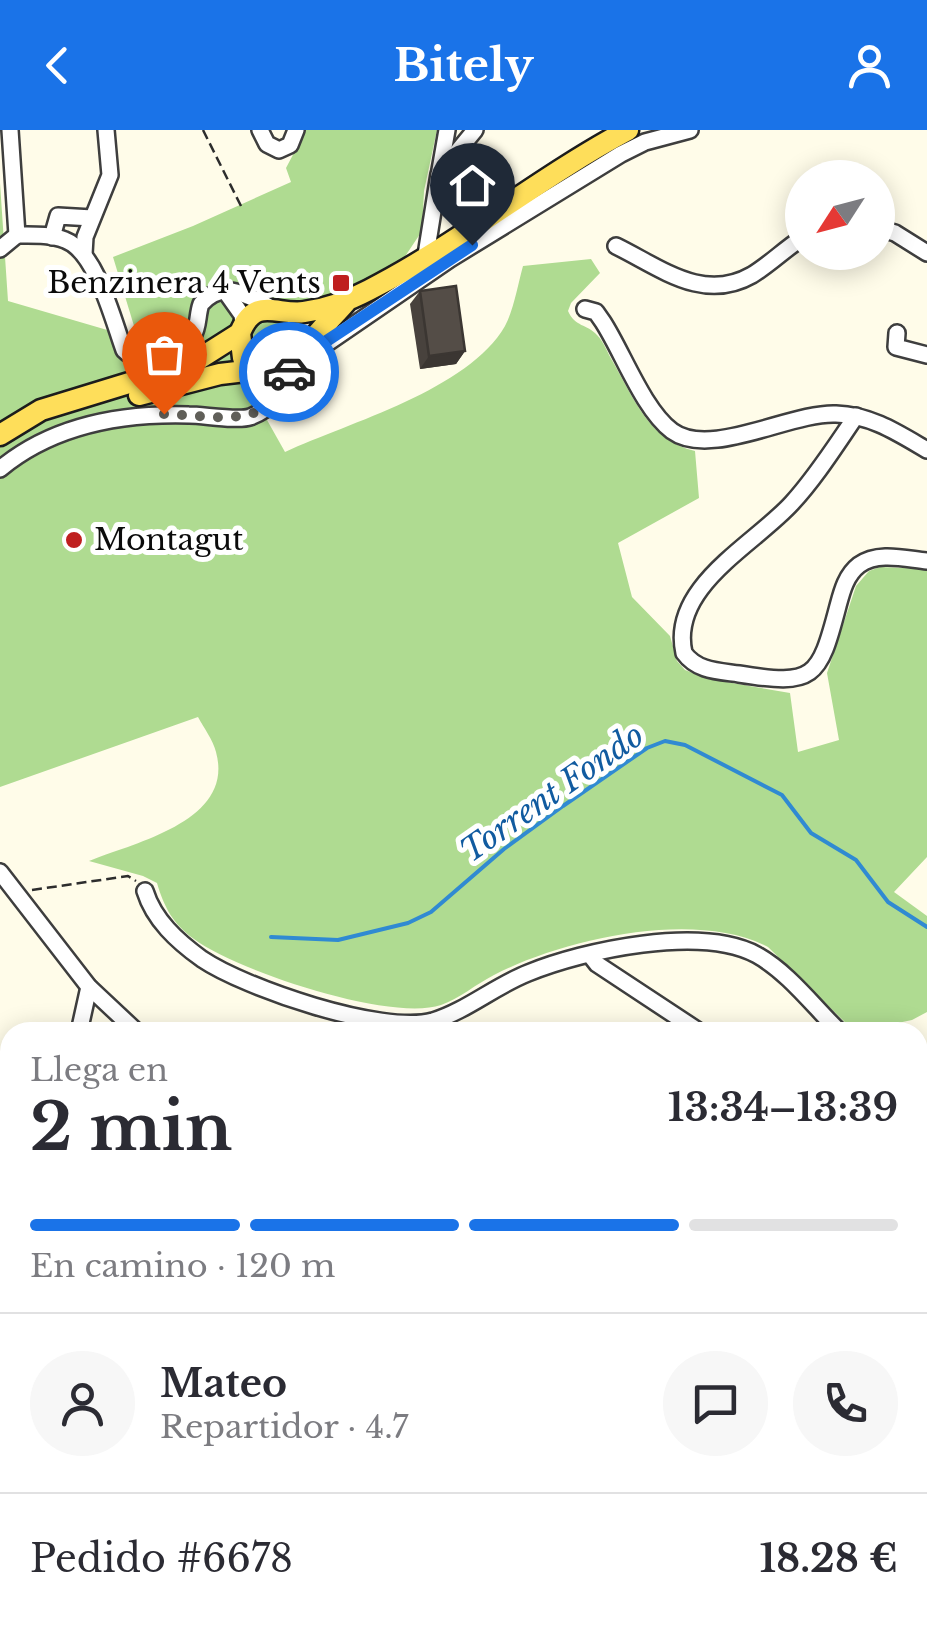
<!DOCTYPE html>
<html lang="es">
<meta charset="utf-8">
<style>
:root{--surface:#fff;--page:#f7f7f7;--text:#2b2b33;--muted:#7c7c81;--line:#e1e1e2;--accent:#1a73e8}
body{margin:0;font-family:"Libre Baskerville",serif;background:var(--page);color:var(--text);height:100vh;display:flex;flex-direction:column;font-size:38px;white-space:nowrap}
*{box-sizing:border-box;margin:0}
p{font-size:32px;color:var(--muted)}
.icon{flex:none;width:55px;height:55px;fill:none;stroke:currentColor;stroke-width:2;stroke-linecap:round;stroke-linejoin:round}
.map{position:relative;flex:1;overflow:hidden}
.panel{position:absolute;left:0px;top:892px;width:928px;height:622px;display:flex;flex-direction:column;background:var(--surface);border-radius:30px 30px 0 0;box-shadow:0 5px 25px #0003}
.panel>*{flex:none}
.needle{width:65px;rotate:234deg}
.tools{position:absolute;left:785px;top:30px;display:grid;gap:20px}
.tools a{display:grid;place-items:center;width:110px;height:110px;border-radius:50%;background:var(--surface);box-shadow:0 5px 25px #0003;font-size:50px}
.pin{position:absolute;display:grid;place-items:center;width:85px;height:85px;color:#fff;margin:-102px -42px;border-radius:50% 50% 50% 0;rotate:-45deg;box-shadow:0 0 10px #0007}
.pin .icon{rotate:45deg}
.courier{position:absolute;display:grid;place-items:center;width:100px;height:100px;margin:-50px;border:8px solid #1a73e8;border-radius:50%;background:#fff;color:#222;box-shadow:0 2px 12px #0007}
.head em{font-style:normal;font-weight:700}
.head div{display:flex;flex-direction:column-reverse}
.head{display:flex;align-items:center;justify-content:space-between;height:170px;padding:0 30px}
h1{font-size:65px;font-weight:700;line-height:75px}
.bar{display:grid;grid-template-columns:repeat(4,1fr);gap:15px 10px;align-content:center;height:120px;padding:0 30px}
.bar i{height:12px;border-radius:8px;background:var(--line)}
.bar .current{background:var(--accent)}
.bar p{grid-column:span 4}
.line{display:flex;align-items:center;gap:25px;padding:0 30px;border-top:2px solid var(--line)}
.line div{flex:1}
.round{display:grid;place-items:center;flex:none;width:105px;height:105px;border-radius:52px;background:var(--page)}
header{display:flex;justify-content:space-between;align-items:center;height:130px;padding:0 30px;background:var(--accent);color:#fff;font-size:45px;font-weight:700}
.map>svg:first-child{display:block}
</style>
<header><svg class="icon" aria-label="back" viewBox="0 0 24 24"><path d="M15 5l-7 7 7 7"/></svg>Bitely<svg class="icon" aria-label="person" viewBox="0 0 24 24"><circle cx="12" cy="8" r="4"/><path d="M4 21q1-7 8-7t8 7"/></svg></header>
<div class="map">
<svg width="927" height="1514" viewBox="0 0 927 1514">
<rect width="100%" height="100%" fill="#fffce9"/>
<g fill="#afdb91">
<path d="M306,0h131l-13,61 -2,40 -20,30 -53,33 -108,49 26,77 18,32c65,-30 183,-62 220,-126 9,-17 13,-42 18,-60l68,-7 9,14 -29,30 -3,8c7,16 19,13 29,24 7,7 11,19 16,27 21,37 37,79 82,89l4,47 -81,45 14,54 38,39 7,25 8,9 24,9 81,14 8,59 41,-12 -12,-67 29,-87 13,-15 11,-4 47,2v288l-33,35 33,24v96l-15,8 -57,12 -87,-85c-73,-38 -204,-8 -274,28 -18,9 -35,24 -53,30 -51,17 -204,-34 -247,-66 -21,-15 -30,-32 -37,-56l-14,-7 -54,-15c47,-19 146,-40 127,-109 -3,-12 -12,-24 -18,-35l-198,70v-604l8,118 130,38 -25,-82 80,-31 98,-44 -5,-14z"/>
<polygon points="918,1016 927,1023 927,1272 918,1268"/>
<polygon points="21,1505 175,1505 179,1514 7,1514"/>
<polygon points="668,1505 906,1505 911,1514 667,1514"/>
</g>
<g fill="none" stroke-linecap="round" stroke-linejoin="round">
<polyline stroke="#308ad2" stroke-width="4" points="271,807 338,810 408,793 431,782 504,719 563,676 647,618 665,611 685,615 782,665 811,703 856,730 888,772 927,797"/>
<defs>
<g id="minor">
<path d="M10,0l7,105c16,0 33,-1 48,5 31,11 48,80 59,110 18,19 56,9 69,-14 6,-10 4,-21 8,-32 23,-26 46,-8 71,4"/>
<polyline points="260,0 267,14 279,20 290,15 296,0"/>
<polyline points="440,40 447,0"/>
<polyline points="878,98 895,103 927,123"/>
<polyline points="52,107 58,86 92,88"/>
<path d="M616,116c45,22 87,57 136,29 18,-11 33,-26 50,-37"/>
<polyline points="0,119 17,105"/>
<polyline points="84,124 85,107 110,45 106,0"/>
<polyline points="425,131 439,44 475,0"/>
<polyline points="225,161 242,185 243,195"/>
<path d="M585,179l11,3 7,10c20,31 40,87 69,109 38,28 119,-19 164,-17 35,1 62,19 91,36"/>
<polyline points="897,203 896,217 927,225"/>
<polyline points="307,227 450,129 621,24 645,12 690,0"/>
<path d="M856,286c-20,29 -40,61 -64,87 -38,42 -123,84 -108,150 13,18 34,18 55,21 75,12 80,5 99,-68 4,-15 8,-31 21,-41 19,-14 47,-6 68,-4"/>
<path d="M0,339c53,-44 121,-56 189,-54 14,0 49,6 61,2 21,-8 34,-23 39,-45"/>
<polyline points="0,742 89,857 137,902"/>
<path d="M145,761c9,29 32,50 57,68 43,29 180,76 231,62 33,-10 62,-35 95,-48 56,-23 173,-48 229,-18 32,18 57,52 83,77"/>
<polyline points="590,825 597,834 700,902"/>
<polyline points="79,902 89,857"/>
<polyline points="918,969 927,966"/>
<polyline points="0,980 8,1037 10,1103"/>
<polyline points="10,1172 6,1188 4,1247 10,1255"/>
<polyline points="240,1505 241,1514"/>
<polyline points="314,1505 315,1514"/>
<polyline points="594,1505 595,1514"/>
<polyline points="0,1508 10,1501"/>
<polyline points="490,1514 491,1505"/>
</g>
<g id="major">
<path d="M346,172c-12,14 -26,27 -37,42 -14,21 -16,37 -48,30l-18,-16 -3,-25c15,-38 37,-17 64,-21 23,-3 44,-11 65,-22 90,-46 169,-112 259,-160"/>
<polyline points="139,265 220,244 254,240"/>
<polyline points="0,305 41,280 191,234 240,203"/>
</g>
</defs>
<use href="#minor" stroke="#3e3e3e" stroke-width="20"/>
<use href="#major" stroke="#1c1c1c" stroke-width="25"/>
<g stroke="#2d2d2d" stroke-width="2.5" stroke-dasharray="10 5" stroke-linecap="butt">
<polyline points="203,0 243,80"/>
<polyline points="32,760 128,746 136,751"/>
<polyline points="918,1350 927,1357"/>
<polyline points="661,1514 662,1505"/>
</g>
<use href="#minor" stroke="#fff" stroke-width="15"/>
<use href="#major" stroke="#fede5a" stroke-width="20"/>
</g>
<polygon fill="#48423d" points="420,161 465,221 456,234 420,239 410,174"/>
<polygon fill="#3b3632" points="465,221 456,234 420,239 429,226"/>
<polygon fill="#544d47" stroke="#3b3632" stroke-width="2.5" points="456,156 465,221 429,226 420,161"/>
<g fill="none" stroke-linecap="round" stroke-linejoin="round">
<path stroke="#605f59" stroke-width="10" stroke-dasharray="0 18" d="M164,284c48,1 109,19 125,-42"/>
<polyline stroke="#1a73e8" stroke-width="12" points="289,242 328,210 472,115"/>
</g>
<g fill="#bf1f1f" stroke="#fff" stroke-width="4">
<rect x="331" y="143" width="20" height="20" rx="5"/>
<circle cx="74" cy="410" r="10"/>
</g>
<g text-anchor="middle" stroke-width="10" stroke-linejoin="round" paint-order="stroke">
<g font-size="30" fill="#0b0b0b" stroke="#fff" text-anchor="end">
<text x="321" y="163">Benzinera 4 Vents</text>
<text x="94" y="420" text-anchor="start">Montagut</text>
</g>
<g font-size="32" font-style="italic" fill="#115ba0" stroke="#fff">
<text transform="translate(552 663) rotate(-35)" y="11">Torrent Fondo</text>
</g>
</g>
</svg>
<div class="tools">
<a><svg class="needle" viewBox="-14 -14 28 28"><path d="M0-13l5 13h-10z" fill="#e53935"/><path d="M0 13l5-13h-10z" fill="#7c7c81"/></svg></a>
</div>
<div class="pin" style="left:164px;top:284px;background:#ea580c"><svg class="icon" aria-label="bag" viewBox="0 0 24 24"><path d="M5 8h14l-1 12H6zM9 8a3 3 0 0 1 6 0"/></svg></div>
<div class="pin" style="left:472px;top:115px;background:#1f2937"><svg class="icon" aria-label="home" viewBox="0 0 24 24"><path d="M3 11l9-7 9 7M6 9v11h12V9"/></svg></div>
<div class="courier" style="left:289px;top:242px"><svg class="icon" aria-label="car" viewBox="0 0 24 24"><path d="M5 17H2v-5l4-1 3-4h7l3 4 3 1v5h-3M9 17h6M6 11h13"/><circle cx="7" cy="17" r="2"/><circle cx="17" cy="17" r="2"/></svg></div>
<section class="panel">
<div class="head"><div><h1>2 min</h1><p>Llega en</p></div><em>13:34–13:39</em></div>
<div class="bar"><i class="current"></i><i class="current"></i><i class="current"></i><i></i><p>En camino · 120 m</p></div>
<div class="line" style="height:180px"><a class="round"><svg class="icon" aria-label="person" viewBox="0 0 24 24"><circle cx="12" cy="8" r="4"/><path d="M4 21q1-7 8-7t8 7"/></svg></a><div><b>Mateo</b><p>Repartidor · 4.7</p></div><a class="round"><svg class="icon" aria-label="chat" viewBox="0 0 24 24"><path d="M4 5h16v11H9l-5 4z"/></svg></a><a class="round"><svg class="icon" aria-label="phone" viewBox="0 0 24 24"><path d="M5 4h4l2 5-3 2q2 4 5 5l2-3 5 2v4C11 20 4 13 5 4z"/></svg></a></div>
<div class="line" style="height:130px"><div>Pedido #6678</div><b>18.28 €</b></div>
</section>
</div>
